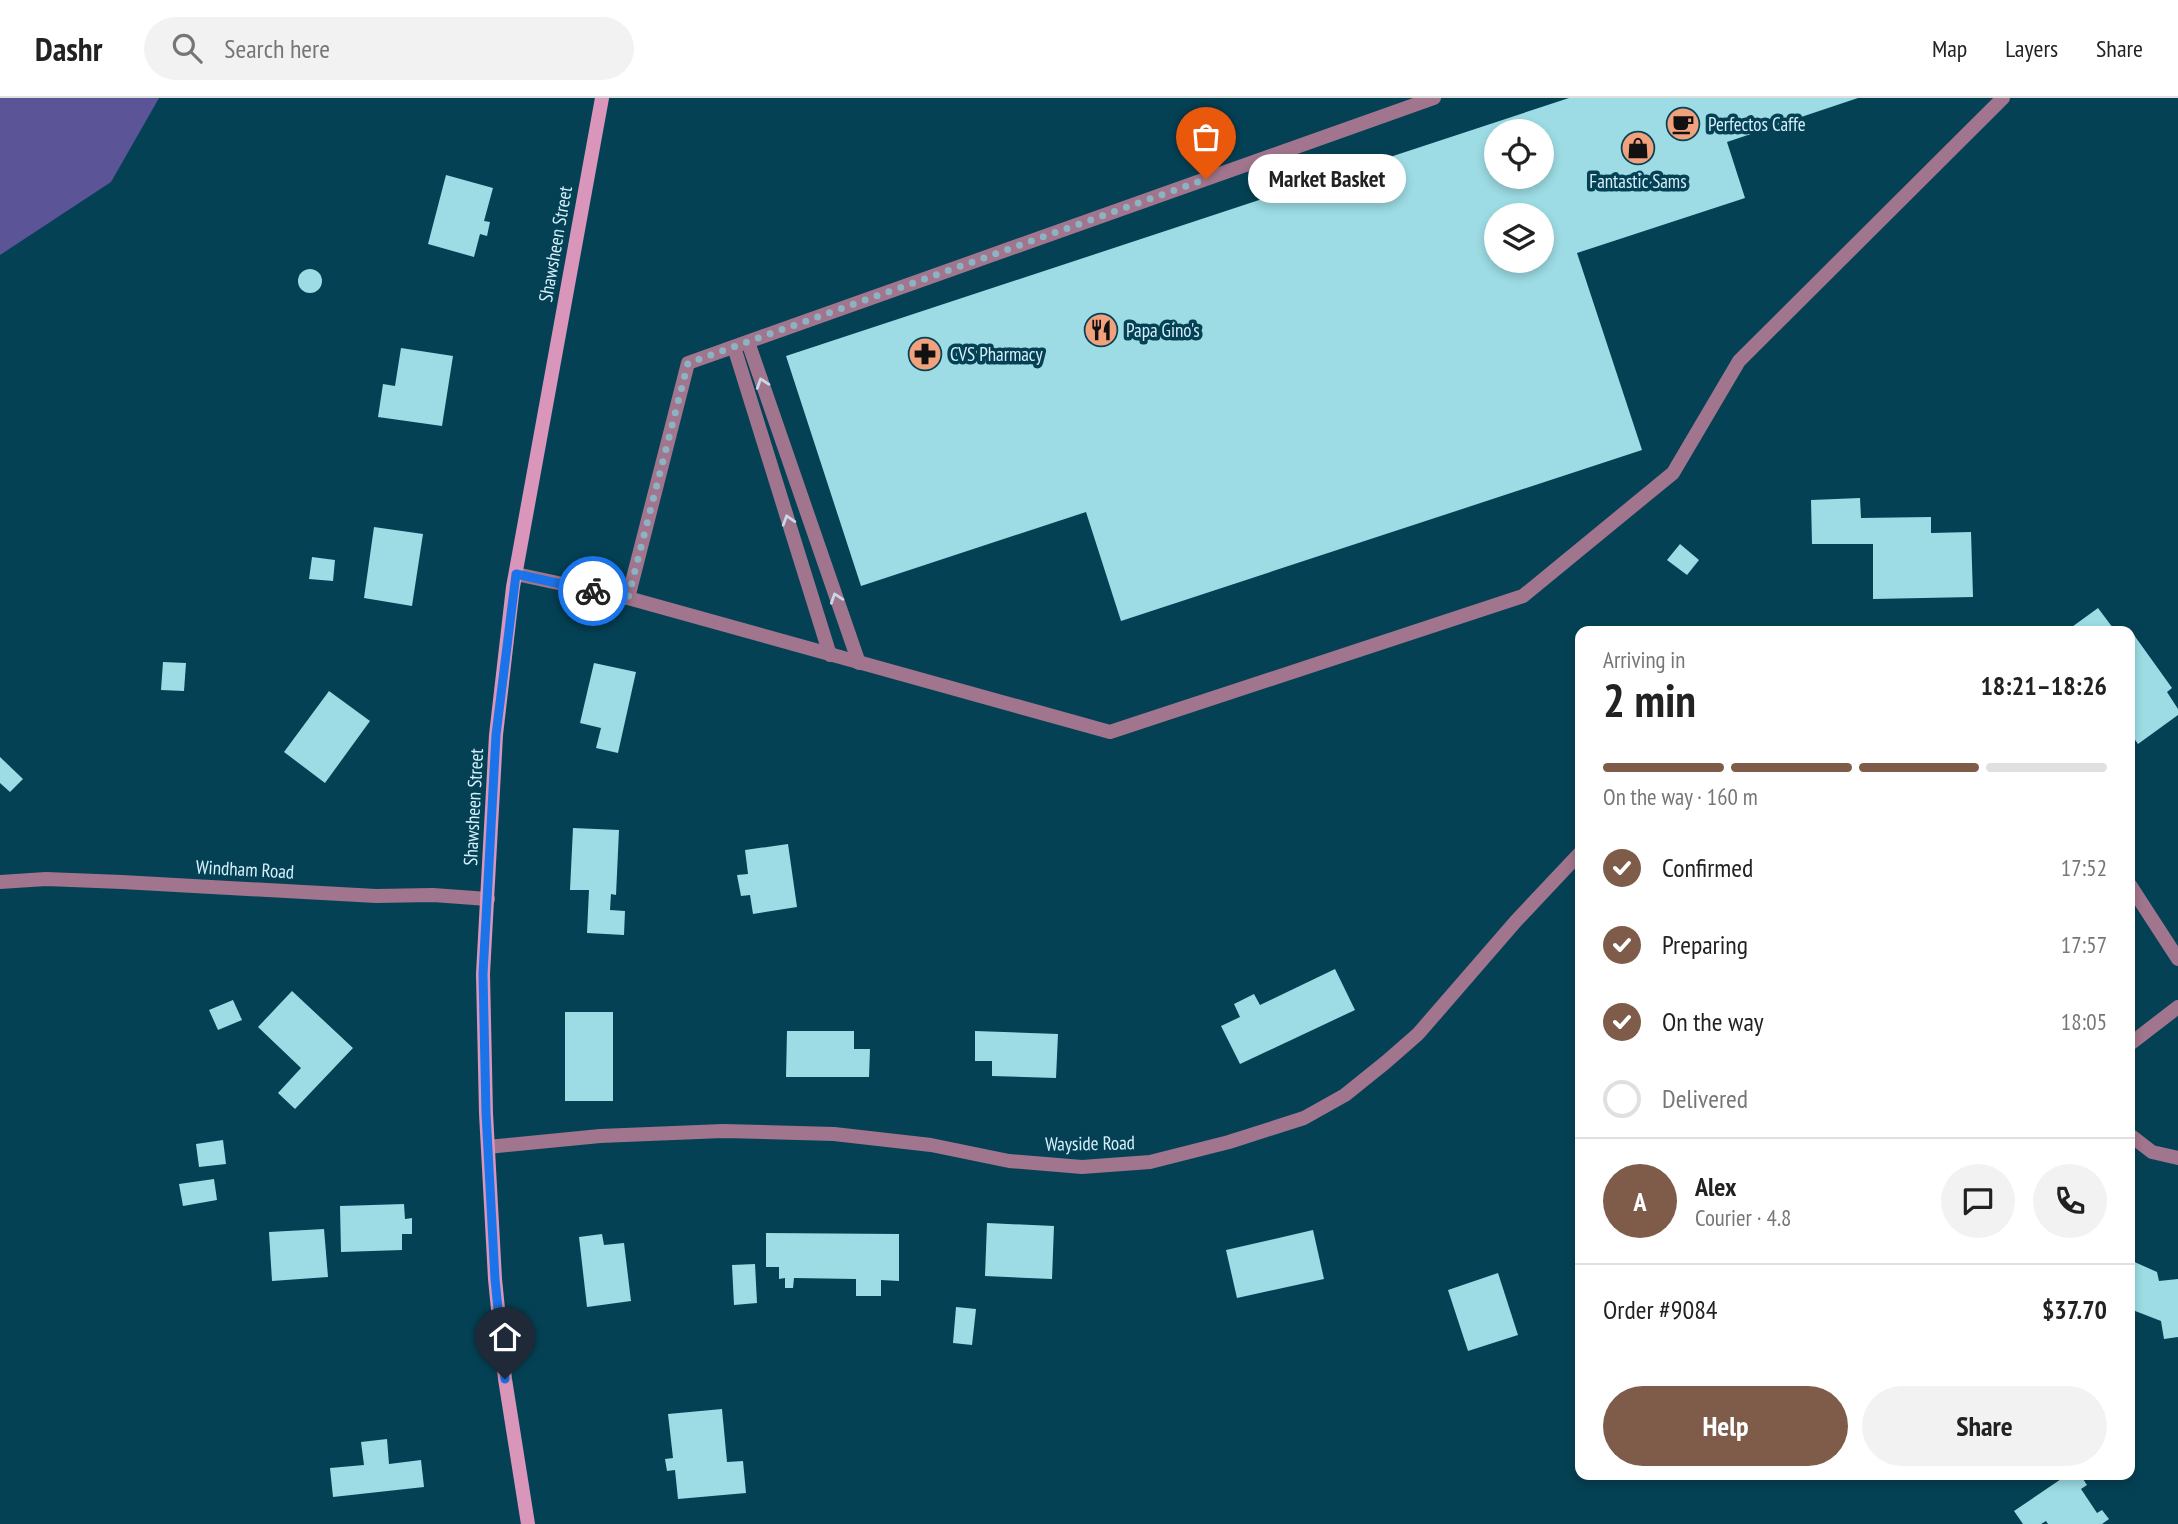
<!DOCTYPE html>
<meta charset="utf-8">
<style>
:root{--surface:#fff;--page:#f2f2f2;--text:#222;--muted:#767676;--line:#e0e0e0;--accent:#7f5b4a}
body{margin:0;font-family:"PT Sans Narrow",sans-serif;background:var(--page);color:var(--text);height:100vh;display:flex;flex-direction:column;font-size:26px;white-space:nowrap}
*{box-sizing:border-box;margin:0}
p{font-size:23px;color:var(--muted)}
.icon{flex:none;width:38px;height:38px;fill:none;stroke:currentColor;stroke-width:2;stroke-linecap:round;stroke-linejoin:round}
.map{position:relative;flex:1;overflow:hidden}
.panel{position:absolute;left:1575px;top:528px;width:560px;height:854px;display:flex;flex-direction:column;background:var(--surface);border-radius:14px;box-shadow:0 4px 10px #0003}
.panel>*{flex:none}
.buttons{position:absolute;left:1484px;top:21px;display:grid;gap:14px}
.buttons a{display:grid;place-items:center;width:70px;height:70px;border-radius:50%;background:var(--surface);box-shadow:0 4px 10px #0003;font-size:35px}
.pin{position:absolute;display:grid;place-items:center;width:60px;height:60px;color:#fff;margin:-72px -30px;border-radius:50% 50% 50% 0;rotate:-45deg;box-shadow:0 0 7px #0007}
.pin .icon{rotate:45deg}
.courier{position:absolute;display:grid;place-items:center;width:70px;height:70px;margin:-35px;border:5px solid #1a73e8;border-radius:50%;background:#fff;color:#222;box-shadow:0 2px 9px #0007}
.bubble{position:absolute;height:49px;border-radius:24px;background:var(--surface);box-shadow:0 4px 10px #0003;font-size:23px;font-weight:600;line-height:49px;text-align:center}
.overview em{font-style:normal;font-weight:600}
.overview div{display:flex;flex-direction:column-reverse}
.overview{display:flex;align-items:center;justify-content:space-between;height:119px;padding:0 28px}
h1{font-size:46px;font-weight:600;line-height:52px}
.bar{display:grid;grid-template-columns:repeat(4,1fr);gap:10px 7px;align-content:center;height:84px;padding:0 28px}
.bar i{height:9px;border-radius:5px;background:var(--line)}
.bar .current{background:var(--accent)}
.bar p{grid-column:span 4}
.line{display:flex;align-items:center;gap:18px;padding:0 28px;border-top:2px solid var(--line)}
.line div{flex:1}
.round{display:grid;place-items:center;flex:none;width:74px;height:74px;border-radius:37px;background:var(--page)}
ol{padding:0 28px;list-style:none}
li{display:flex;align-items:center;gap:21px;height:77px}
li p{margin-inline-start:auto}
li .icon{padding:7px;border-radius:50%;background:var(--accent);color:#fff;stroke-width:4}
li:last-child{color:var(--muted)}
li i{width:38px;height:38px;border:4px solid var(--line);border-radius:50%}
.button{display:flex;gap:14px;margin-top:auto;padding:14px 28px}
.button a{flex:1;height:80px;border-radius:42px;background:var(--accent);color:#fff;font-size:28px;font-weight:600;line-height:80px;text-align:center}
.button a+a{background:var(--page);color:var(--text)}
header{display:flex;align-items:center;gap:42px;box-sizing:border-box;height:98px;padding:0 35px;background:var(--surface);border-bottom:2px solid var(--line)}
header strong{font-size:33px}
nav{display:flex;gap:38px;margin-inline-start:auto;font-size:24px}
.search{width:490px;height:63px;background:var(--page);display:flex;align-items:center;gap:18px;box-sizing:border-box;padding:0 24px;border-radius:38px;color:var(--muted);font-size:26px}
.map>svg:first-child{display:block}
</style>
<header>
<strong>Dashr</strong>
<div class="search"><svg class="icon" aria-label="search" viewBox="0 0 24 24"><circle cx="10" cy="10" r="6"/><path d="M15 15l6 6"/></svg>Search here</div>
<nav><a>Map</a><a>Layers</a><a>Share</a></nav>
</header>
<div class="map">
<svg width="2178" height="1426" viewBox="0 0 2178 1426">
<rect width="100%" height="100%" fill="#054154"/>
<polygon fill="#5b5598" points="0,0 159,0 111,84 0,157"/>
<g fill="#9ddce4" fill-rule="evenodd">
<path d="M1569,0h289l-131,44 18,56 -168,55 65,197 -521,171 -35,-109 -225,74 -75,-230zM1496,33h46v46h-46zM1496,117h46v46h-46z"/>
<polygon points="446,77 493,90 484,123 490,124 487,138 480,136 474,159 428,146"/>
<circle cx="310" cy="183" r="12"/>
<polygon points="401,250 453,258 442,328 378,319 383,286 395,288"/>
<polygon points="1860,400 1861,420 1931,419 1931,435 1971,434 1973,499 1873,501 1873,446 1812,446 1811,402"/>
<polygon points="374,429 423,436 412,508 364,500"/>
<polygon points="1680,446 1699,462 1687,477 1667,462"/>
<polygon points="312,459 335,462 333,483 309,481"/>
<polygon points="2098,510 2116,534 2065,534"/>
<polygon points="2134,537 2172,590 2167,594 2178,611 2178,617 2138,646 2130,635 2130,540"/>
<polygon points="163,564 186,565 184,593 161,592"/>
<polygon points="594,565 636,574 618,655 596,650 601,630 580,625"/>
<polygon points="329,593 370,623 325,685 284,654"/>
<polygon points="0,659 23,681 10,694 0,685"/>
<polygon points="573,730 619,732 616,797 611,796 610,812 625,813 624,837 587,835 589,792 570,792"/>
<polygon points="788,746 797,809 753,816 750,797 741,798 737,777 748,776 745,752"/>
<polygon points="1335,871 1355,912 1240,966 1221,928 1240,919 1234,906 1254,896 1260,907"/>
<polygon points="292,893 353,950 295,1011 278,995 301,970 258,929"/>
<polygon points="233,902 242,922 218,932 209,912"/>
<rect x="565" y="914" width="48" height="89"/>
<polygon points="787,933 854,933 854,951 870,951 869,979 786,979"/>
<polygon points="975,933 1058,936 1056,980 992,978 992,963 975,963"/>
<polygon points="223,1042 226,1066 199,1069 196,1046"/>
<polygon points="214,1081 217,1102 183,1108 179,1086"/>
<polygon points="404,1106 405,1121 412,1120 412,1136 402,1136 402,1152 341,1154 340,1108"/>
<polygon points="987,1125 1054,1128 1052,1181 985,1178"/>
<polygon points="324,1131 328,1179 272,1183 269,1134"/>
<polygon points="1313,1132 1324,1181 1237,1200 1226,1152"/>
<polygon points="766,1135 899,1136 899,1183 881,1182 881,1198 856,1198 856,1181 794,1180 793,1190 785,1190 785,1180 779,1181 779,1169 766,1169"/>
<polygon points="602,1136 604,1147 624,1145 631,1203 587,1209 579,1139"/>
<polygon points="2130,1162 2157,1174 2159,1183 2178,1181 2178,1239 2164,1241 2161,1223 2130,1211"/>
<polygon points="755,1166 757,1205 734,1207 732,1167"/>
<polygon points="1498,1175 1518,1237 1468,1253 1448,1192"/>
<polygon points="956,1209 976,1211 972,1247 953,1245"/>
<polygon points="722,1311 727,1364 743,1363 746,1395 678,1401 675,1372 667,1373 665,1361 673,1360 668,1316"/>
<polygon points="387,1341 389,1366 421,1362 424,1389 333,1399 330,1370 364,1367 361,1344"/>
<polygon points="2067,1377 2072,1377 2075,1382 2081,1378 2087,1387 2081,1391 2097,1415 2102,1412 2109,1421 2102,1426 2048,1426 2046,1423 2041,1426 2023,1426 2014,1413"/>
</g>
<g fill="none" stroke-linecap="round" stroke-linejoin="round">
<g stroke="#a1758d" stroke-width="14">
<polyline points="748,244 859,565"/>
<polyline points="734,249 830,557"/>
<polyline points="516,476 628,500 688,265 1434,0"/>
<polyline points="628,500 1110,634 1523,498 1673,375 1739,263 2003,0"/>
</g>
<g stroke="#a1758d" stroke-width="14">
<polyline points="0,784 46,781 122,784 376,798 433,797 488,801"/>
<polyline points="2130,787 2178,861"/>
<polyline points="2130,946 2178,909"/>
<polyline points="2130,1037 2152,1054 2178,1060"/>
<polyline points="488,1049 600,1038 723,1033 834,1036 931,1047 1009,1063 1082,1069 1150,1064 1229,1044 1304,1020 1345,997 1386,964 1418,936 1516,823 1580,755"/>
</g>
<polyline stroke="#da95bb" stroke-width="14" points="528,1426 505,1281 495,1181 486,1015 483,876 496,637 513,489 602,0"/>
</g>
<defs><path id="oneway-chevron" d="M-2-3.5L2.5 0L-2 3.5" fill="none" stroke-width="1.6" stroke-linecap="round" stroke-linejoin="round" transform="scale(1.75)"/></defs>
<g stroke="#cbd7e6">
<use href="#oneway-chevron" transform="translate(762 285) rotate(-109)"/>
<use href="#oneway-chevron" transform="translate(788 422) rotate(-107)"/>
<use href="#oneway-chevron" transform="translate(836 500) rotate(-109)"/>
</g>
<g fill="none" stroke-linecap="round" stroke-linejoin="round">
<polyline stroke="#8cb3c1" stroke-width="7" stroke-dasharray="0 12.6" points="593,493 628,500 688,265 1206,81"/>
<polyline stroke="#1a73e8" stroke-width="9" points="505,1281 495,1181 486,1015 483,876 496,637 516,476 593,493"/>
</g>
<defs>
<symbol id="cafe-disc" viewBox="-11 -11 22 22"><circle r="9.5" fill="#f1a17c" stroke="#054154"/><path d="M-5.5-4.5H6V0H3Q3 3.5 0 3.5H-2.5Q-5.5 3.5-5.5 0ZM3-3.2v2h1.7v-2ZM-6 4.5H4V6H-6Z" fill="#111"/></symbol>
<symbol id="shop-disc" viewBox="-11 -11 22 22"><circle r="9.5" fill="#f1a17c" stroke="#054154"/><path d="M-5-2.5h2.3a2.7 3.5 0 0 1 5.4 0H5L5.5 6h-11ZM-1.5-2.5h3a1.5 2.3 0 0 0-3 0Z" fill="#111"/></symbol>
<symbol id="restaurant-disc" viewBox="-11 -11 22 22"><circle r="9.5" fill="#f1a17c" stroke="#054154"/><path d="M-5-6h1v4h1v-4h1v4h1v-4h1v5L-1.5 .5V6h-2V.5L-5-1ZM5-6V6H3V1.5H1.5Q1.5-4 5-6Z" fill="#111"/></symbol>
<symbol id="pharmacy-disc" viewBox="-11 -11 22 22"><circle r="9.5" fill="#f1a17c" stroke="#054154"/><path d="M-2-6h4v4h4v4h-4v4h-4v-4h-4v-4h4Z" fill="#111"/></symbol>
</defs>
<g fill-rule="evenodd">
<use href="#cafe-disc" x="1664" y="7" width="38" height="38"/>
<use href="#shop-disc" x="1619" y="31" width="38" height="38"/>
<use href="#restaurant-disc" x="1082" y="213" width="38" height="38"/>
<use href="#pharmacy-disc" x="906" y="237" width="38" height="38"/>
</g>
<g text-anchor="middle" stroke-width="7" stroke-linejoin="round" paint-order="stroke">
<g font-size="19" fill="#d5f0fc" stroke="#054154" text-anchor="start">
<text x="1708" y="33">Perfectos Caffe</text>
<text x="1638" y="90" text-anchor="middle">Fantastic Sams</text>
<text x="1126" y="239">Papa Gino's</text>
<text x="950" y="263">CVS Pharmacy</text>
</g>
<g font-size="19" fill="#d5f0fc" stroke="#054154">
<text transform="translate(555 146) rotate(-80)" y="7">Shawsheen Street</text>
<text transform="translate(473 709) rotate(-87)" y="7">Shawsheen Street</text>
<text transform="translate(245 771) rotate(3)" y="7">Windham Road</text>
<text transform="translate(1090 1045) rotate(-1)" y="7">Wayside Road</text>
</g>
</g>
</svg>
<div class="buttons">
<a><svg class="icon" aria-label="locate" viewBox="0 0 24 24"><circle cx="12" cy="12" r="6"/><path d="M12 2v4M12 18v4M2 12h4M18 12h4"/></svg></a>
<a><svg class="icon" aria-label="layers" viewBox="0 0 24 24"><path d="M12 4l9 5-9 5-9-5zM3 14l9 5 9-5"/></svg></a>
</div>
<div class="pin" style="left:1206px;top:81px;background:#ea580c"><svg class="icon" aria-label="bag" viewBox="0 0 24 24"><path d="M5 8h14l-1 12H6zM9 8a3 3 0 0 1 6 0"/></svg></div>
<div class="pin" style="left:505px;top:1281px;background:#1f2937"><svg class="icon" aria-label="home" viewBox="0 0 24 24"><path d="M3 11l9-7 9 7M6 9v11h12V9"/></svg></div>
<div class="courier" style="left:593px;top:493px"><svg class="icon" aria-label="bike" viewBox="0 0 24 24"><circle cx="6" cy="16" r="4"/><circle cx="18" cy="16" r="4"/><path d="M6 16l4-8h5l3 8M10 8l3 8H6M13 5h3"/></svg></div>
<div class="bubble" style="left:1248px;top:56px;width:158px">Market Basket</div>
<section class="panel">
<div class="overview"><div><h1>2 min</h1><p>Arriving in</p></div><em>18:21–18:26</em></div>
<div class="bar"><i class="current"></i><i class="current"></i><i class="current"></i><i></i><p>On the way · 160 m</p></div>
<ol>
<li><svg class="icon" aria-label="check" viewBox="0 0 24 24"><path d="M5 12l5 5 9-10"/></svg>Confirmed<p>17:52</p></li>
<li><svg class="icon" aria-label="check" viewBox="0 0 24 24"><path d="M5 12l5 5 9-10"/></svg>Preparing<p>17:57</p></li>
<li><svg class="icon" aria-label="check" viewBox="0 0 24 24"><path d="M5 12l5 5 9-10"/></svg>On the way<p>18:05</p></li>
<li><i></i>Delivered</li>
</ol>
<div class="line" style="height:126px"><b class="round" style="background:var(--accent);color:#fff">A</b><div><b>Alex</b><p>Courier · 4.8</p></div><a class="round"><svg class="icon" aria-label="chat" viewBox="0 0 24 24"><path d="M4 5h16v11H9l-5 4z"/></svg></a><a class="round"><svg class="icon" aria-label="phone" viewBox="0 0 24 24"><path d="M5 4h4l2 5-3 2q2 4 5 5l2-3 5 2v4C11 20 4 13 5 4z"/></svg></a></div>
<div class="line" style="height:91px"><div>Order #9084</div><b>$37.70</b></div>
<div class="button"><a>Help</a><a>Share</a></div>
</section>
</div>
